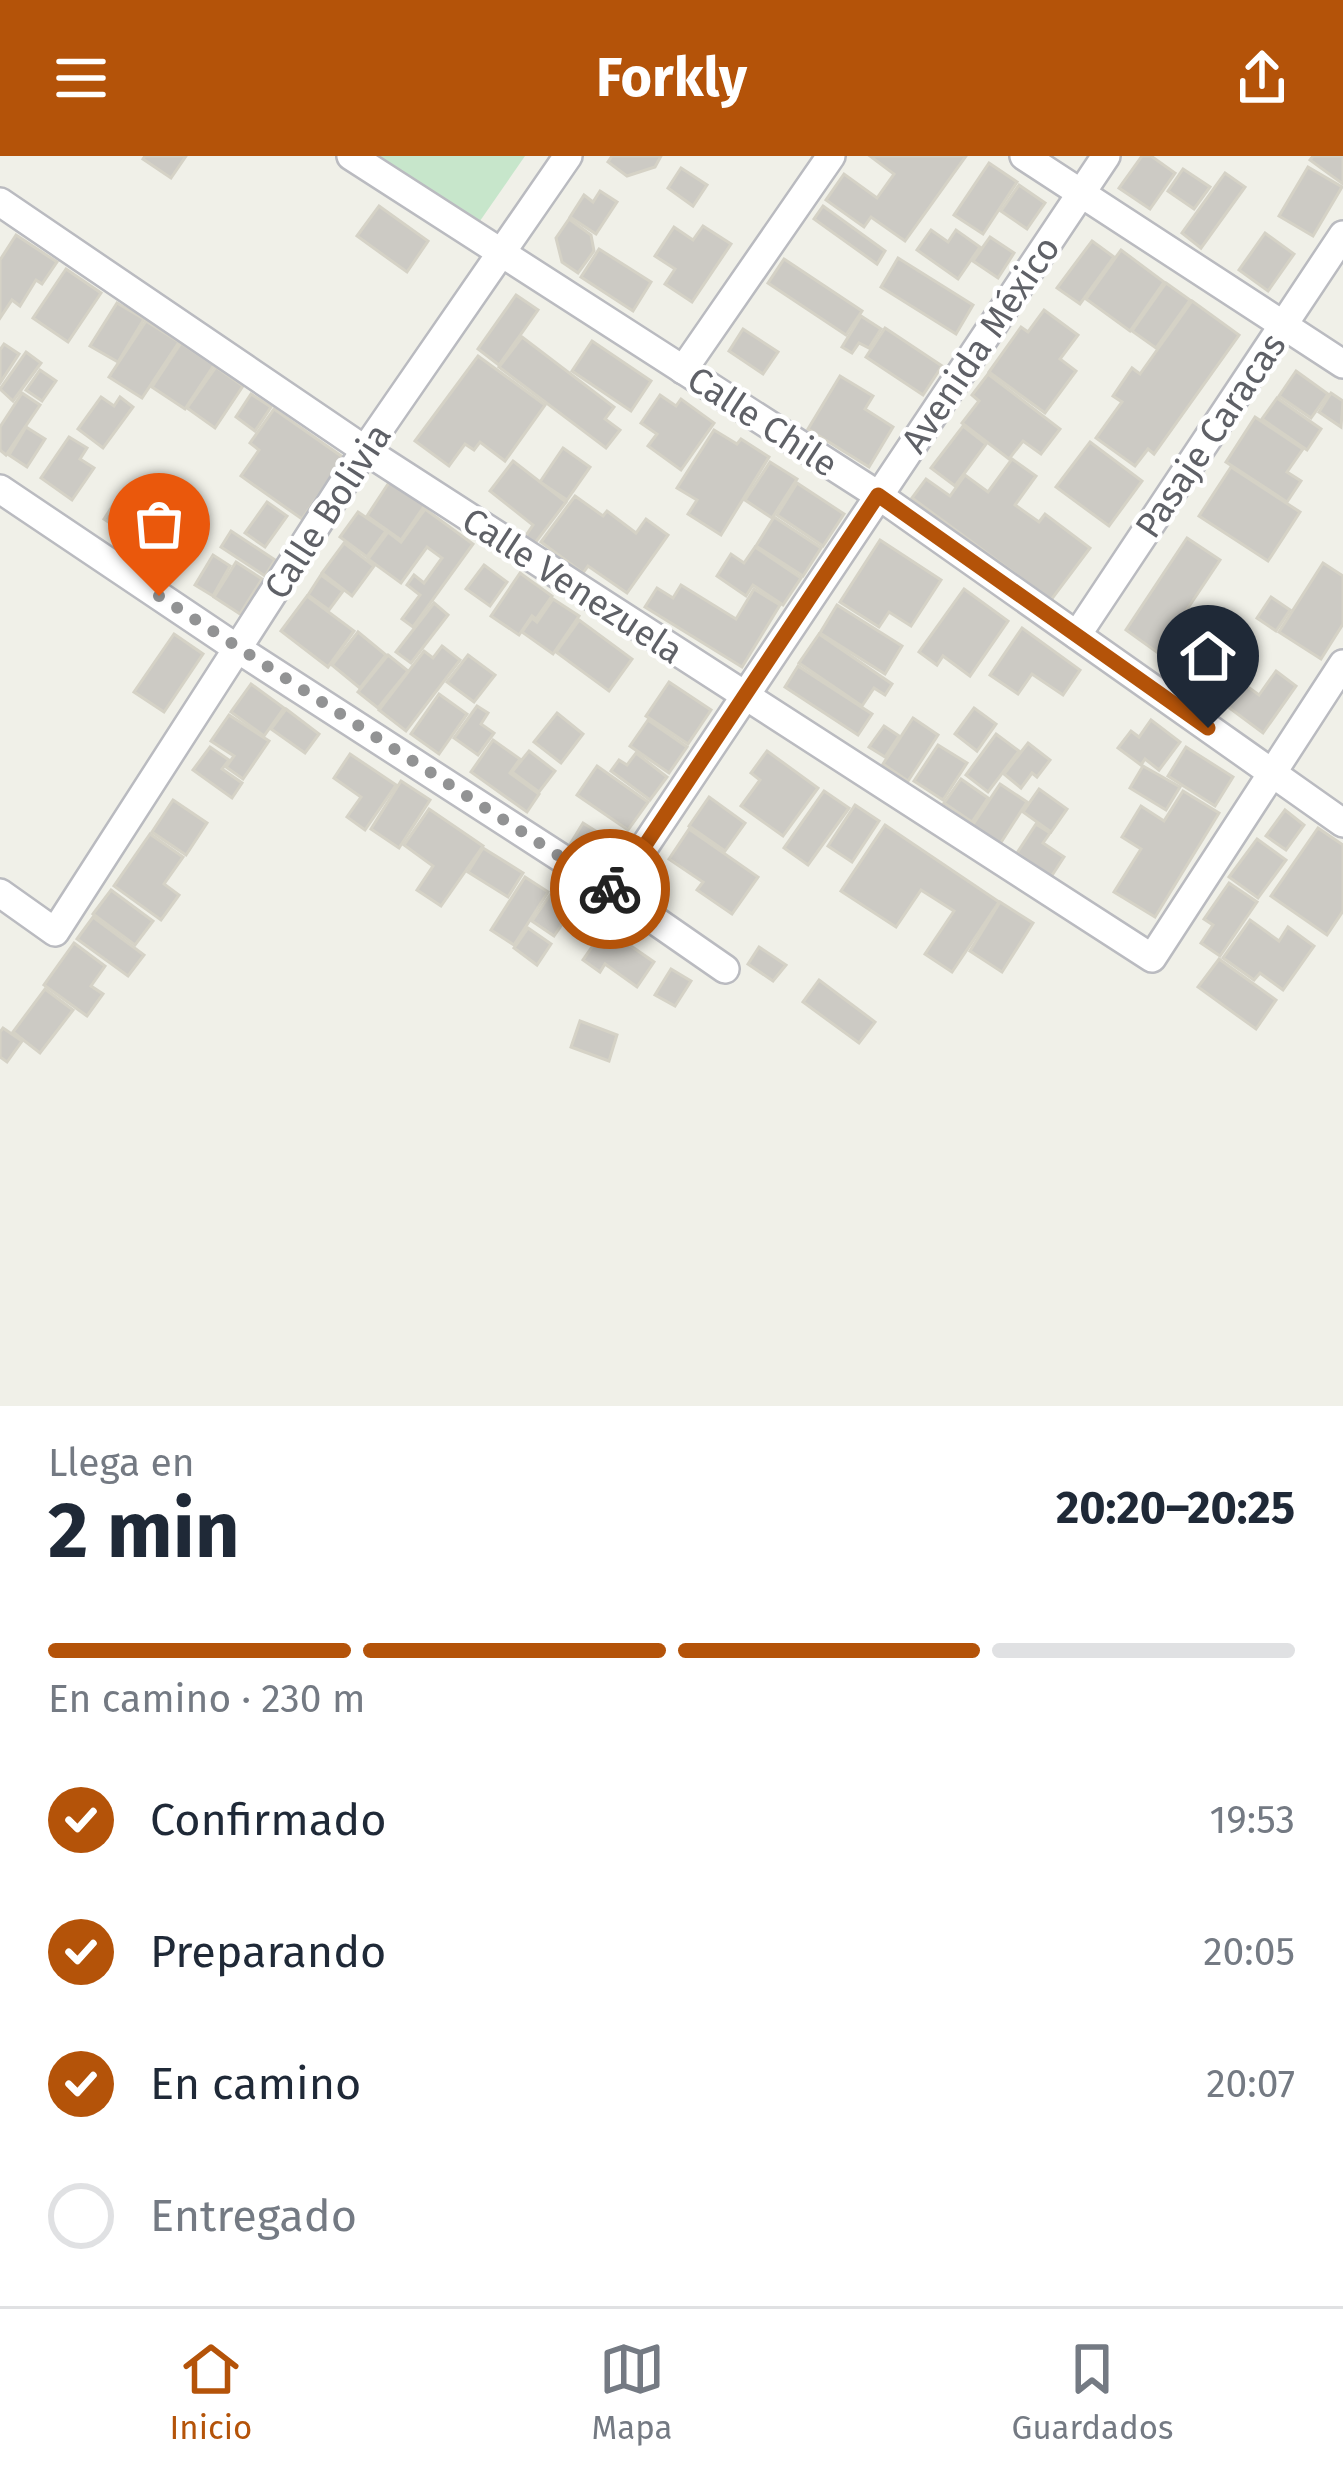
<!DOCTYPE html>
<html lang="es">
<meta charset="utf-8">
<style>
:root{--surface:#fff;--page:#f6f6f7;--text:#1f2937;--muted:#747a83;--line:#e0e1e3;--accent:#b45309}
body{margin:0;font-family:"Fira Sans",sans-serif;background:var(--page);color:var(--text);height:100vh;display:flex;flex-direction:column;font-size:45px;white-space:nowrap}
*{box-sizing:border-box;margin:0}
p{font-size:39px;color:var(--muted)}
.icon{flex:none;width:66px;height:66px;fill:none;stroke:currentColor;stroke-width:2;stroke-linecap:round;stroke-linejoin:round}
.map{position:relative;height:1250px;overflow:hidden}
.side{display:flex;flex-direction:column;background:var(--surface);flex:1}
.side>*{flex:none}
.pin{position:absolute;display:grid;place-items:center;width:102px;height:102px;color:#fff;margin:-123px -51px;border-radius:50% 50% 50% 0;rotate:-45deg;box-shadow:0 0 12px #0007}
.pin .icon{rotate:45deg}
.courier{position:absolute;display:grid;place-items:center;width:120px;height:120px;margin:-60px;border:9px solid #b45309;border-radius:50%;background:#fff;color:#222;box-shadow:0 3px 15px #0007}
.head em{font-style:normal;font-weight:700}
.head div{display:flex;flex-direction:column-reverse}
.head{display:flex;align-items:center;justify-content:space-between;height:204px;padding:0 48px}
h1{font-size:78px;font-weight:700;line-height:90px}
.bar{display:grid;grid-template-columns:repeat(4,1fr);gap:18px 12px;align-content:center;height:144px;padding:0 48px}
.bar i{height:15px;border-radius:9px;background:var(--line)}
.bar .selected{background:var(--accent)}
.bar p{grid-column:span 4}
ol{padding:0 48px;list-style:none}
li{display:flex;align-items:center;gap:36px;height:132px}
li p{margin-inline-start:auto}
li .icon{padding:12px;border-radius:50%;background:var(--accent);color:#fff;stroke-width:4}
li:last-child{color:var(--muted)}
li i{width:66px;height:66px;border:6px solid var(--line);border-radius:50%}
header{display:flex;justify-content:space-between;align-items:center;height:156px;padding:0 48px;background:var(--accent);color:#fff;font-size:54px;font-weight:700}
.tabs{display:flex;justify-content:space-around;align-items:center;height:168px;border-top:3px solid var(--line);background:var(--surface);font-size:33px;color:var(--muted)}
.tabs a{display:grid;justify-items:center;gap:6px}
.tabs .selected{color:var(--accent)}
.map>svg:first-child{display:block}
</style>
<header><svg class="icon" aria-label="menu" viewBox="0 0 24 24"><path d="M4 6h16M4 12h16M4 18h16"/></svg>Forkly<svg class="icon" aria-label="share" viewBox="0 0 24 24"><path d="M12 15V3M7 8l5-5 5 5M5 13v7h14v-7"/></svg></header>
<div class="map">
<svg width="1343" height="1250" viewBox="0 0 1343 1250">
<rect width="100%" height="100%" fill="#f0f0e8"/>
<polygon fill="#c7e6cb" points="360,0 525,0 473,75"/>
<g fill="#cccac4" stroke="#d5d2c6" stroke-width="3">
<polygon points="145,0 186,0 171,22 143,3"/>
<polygon points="612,0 661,0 655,11 627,20 608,6"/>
<polygon points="870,0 966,0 905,85 871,61 864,71 826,44 844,18 877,42 894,18"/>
<polygon points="1142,0 1151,0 1175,17 1150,53 1119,32"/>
<polygon points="1313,0 1343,0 1343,28 1310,4"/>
<polygon points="989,7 1017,26 983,78 954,59"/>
<polygon points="1308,11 1342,31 1313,80 1279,60"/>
<polygon points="681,12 707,29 693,50 668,32"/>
<polygon points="1183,13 1210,31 1194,53 1168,35"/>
<polygon points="1225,17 1245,31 1201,92 1182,77"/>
<polygon points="1019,29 1045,47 1027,73 1001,55"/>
<polygon points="600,35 617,46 596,78 570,61 584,39 593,46"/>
<polygon points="379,50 428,85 407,116 357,80"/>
<polygon points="823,50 885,95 877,108 814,63"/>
<polygon points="569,63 591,79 594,95 578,117 562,106 556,82"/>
<polygon points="703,70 731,88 692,146 665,128 675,113 655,100 674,71 693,84"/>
<polygon points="931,74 948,86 956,74 980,91 958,123 917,94"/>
<polygon points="1265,77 1294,98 1268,135 1239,114"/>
<polygon points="16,79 57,106 42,128 36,124 20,150 12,144 0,162 0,104"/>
<polygon points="990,81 1014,97 998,122 973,105"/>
<polygon points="1092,85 1114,101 1080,148 1057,132"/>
<polygon points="599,93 651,126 633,155 581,121"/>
<polygon points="1121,94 1164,126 1130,175 1086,143"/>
<polygon points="898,102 973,149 956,178 881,131"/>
<polygon points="784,103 862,155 846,179 768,127"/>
<polygon points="66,113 101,137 68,186 33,162"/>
<polygon points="1166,127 1190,144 1156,192 1132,175"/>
<polygon points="516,139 538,154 499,209 478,193"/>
<polygon points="1192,145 1239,179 1154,298 1148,293 1135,310 1096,282 1122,246 1113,240 1132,212 1140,218"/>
<polygon points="117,147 144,163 118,206 90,190"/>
<polygon points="1044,154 1078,179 1060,203 1076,215 1045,257 989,216 1021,171 1028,176"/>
<polygon points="861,160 881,173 869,192 859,187 852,197 842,191"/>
<polygon points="146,165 179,186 142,242 109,221"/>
<polygon points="885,172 942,210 923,239 866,201"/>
<polygon points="743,173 778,196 763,218 729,195"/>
<polygon points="522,181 614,251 605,263 620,274 606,292 499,211"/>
<polygon points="592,185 651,225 631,255 572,215"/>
<polygon points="181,187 214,209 185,253 152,231"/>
<polygon points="4,188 19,198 0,227 0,194"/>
<polygon points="26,196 41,207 13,245 0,233"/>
<polygon points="478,200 545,249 505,305 480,286 474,294 465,288 449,310 415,285"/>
<polygon points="216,211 243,230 215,272 187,252"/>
<polygon points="40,214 56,225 42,245 26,234"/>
<polygon points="1296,215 1328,238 1311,262 1279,240"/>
<polygon points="988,218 1060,273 1041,298 1023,285 1009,303 962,267 979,245 972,239"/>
<polygon points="840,220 873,240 865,253 893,271 869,311 808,273"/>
<polygon points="22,237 40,249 6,299 0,294 0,271"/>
<polygon points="1331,237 1343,245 1341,271 1319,256"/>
<polygon points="251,238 271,251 255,275 236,261"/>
<polygon points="660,239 676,250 681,243 714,267 681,314 648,290 657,278 641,267"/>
<polygon points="101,241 114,250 120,241 133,251 103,292 78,273"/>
<polygon points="1277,242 1321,273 1307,294 1262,263"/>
<polygon points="274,253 344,302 302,363 241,320 259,294 250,287"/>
<polygon points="1255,261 1303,293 1287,316 1301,325 1287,346 1226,306"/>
<polygon points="963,270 986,288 955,330 931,312"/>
<polygon points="26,271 45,283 27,311 9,299"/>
<polygon points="714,274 737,288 741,283 769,301 721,379 688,358 697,344 677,332"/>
<polygon points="69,281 87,292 80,303 94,312 72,344 41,322"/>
<polygon points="1090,286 1142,325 1109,370 1056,331"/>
<polygon points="563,292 590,311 567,344 540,326"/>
<polygon points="1012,303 1036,320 1015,349 1039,366 1045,358 1090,392 1051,444 912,342 926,323 950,340 965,319 988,336"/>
<polygon points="513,305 566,346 535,387 525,381 533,369 490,335"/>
<polygon points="770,306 797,323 772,362 745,344"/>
<polygon points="1231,311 1300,356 1268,405 1199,360"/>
<polygon points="390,325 425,349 401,384 367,360"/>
<polygon points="797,327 844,358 823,390 777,359"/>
<polygon points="119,340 152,363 137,385 104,363"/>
<polygon points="575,340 603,360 607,355 636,377 646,363 668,379 627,437 588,410 583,417 541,386"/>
<polygon points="267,346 287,360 265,391 245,377"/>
<polygon points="425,353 473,388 413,471 402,463 420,439 407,429 414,419 424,427 442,402 427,391 401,427 368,403 388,376 401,386"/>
<polygon points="358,356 386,375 367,401 340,381"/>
<polygon points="774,361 821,392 803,420 756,390"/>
<polygon points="231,375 275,404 265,420 221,391"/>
<polygon points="1187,382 1220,404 1158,497 1126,474"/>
<polygon points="880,384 941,424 911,470 889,456 879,471 840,446"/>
<polygon points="344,387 374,410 352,440 322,417"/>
<polygon points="755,391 801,422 783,449 753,429 746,440 717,420 731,398 744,407"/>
<polygon points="213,399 230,410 213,440 195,429"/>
<polygon points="236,406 262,423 240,458 214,441"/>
<polygon points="1323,407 1343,420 1343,468 1321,503 1279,476"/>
<polygon points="484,409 507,426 490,450 466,433"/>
<polygon points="520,417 552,440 536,463 532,460 519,479 491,460"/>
<polygon points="321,419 343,435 329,454 308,439"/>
<polygon points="681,429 736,463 754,433 780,449 742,511 645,451 657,432 673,442"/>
<polygon points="964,433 1008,465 970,520 943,500 937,509 919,496"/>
<polygon points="307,440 354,475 328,511 281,475"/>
<polygon points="1271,441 1290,454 1276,475 1257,462"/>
<polygon points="553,443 579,460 553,498 522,476 532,462 537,466"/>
<polygon points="434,447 448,459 411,507 396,496"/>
<polygon points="837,449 902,490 885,518 820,477"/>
<polygon points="579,464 632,503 609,535 556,496"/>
<polygon points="1022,472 1080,514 1063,539 1032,518 1018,538 990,519"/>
<polygon points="358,476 386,499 360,532 332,509"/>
<polygon points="174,478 203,498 164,556 134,536"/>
<polygon points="819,478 892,528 885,539 874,532 862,550 799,507"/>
<polygon points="1188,482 1207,496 1193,516 1174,503"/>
<polygon points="442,490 460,504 406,575 379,554 424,495 433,502"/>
<polygon points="388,499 408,515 378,552 358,536"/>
<polygon points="468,499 495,519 474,546 447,526"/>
<polygon points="798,510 872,558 858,579 785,531"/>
<polygon points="1276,515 1296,530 1263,577 1224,548 1240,525 1259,539"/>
<polygon points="669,526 711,554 688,588 646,560"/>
<polygon points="251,528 284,552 264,580 231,556"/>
<polygon points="439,538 467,558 439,598 411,578"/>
<polygon points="477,550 488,557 481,568 494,577 478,599 454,582"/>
<polygon points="974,552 996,568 977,595 955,578"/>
<polygon points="286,553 319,578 305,597 271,573"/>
<polygon points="557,557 583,578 561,607 534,586"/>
<polygon points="229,559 269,585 243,623 226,611 234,600 211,585"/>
<polygon points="913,562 938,579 908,625 883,608"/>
<polygon points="648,564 687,591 669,617 630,590"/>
<polygon points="1151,564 1180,586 1159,614 1145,603 1141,609 1118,592 1131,575 1139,581"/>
<polygon points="884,570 899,580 885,601 869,591"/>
<polygon points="996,578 1019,595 988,636 966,619"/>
<polygon points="493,584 520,603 510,617 539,638 527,656 471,616"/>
<polygon points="1028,587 1050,604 1037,621 1032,617 1021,632 1004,618"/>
<polygon points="938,589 967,607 943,644 914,625"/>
<polygon points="210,591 229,604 222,613 242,627 232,642 193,614"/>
<polygon points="1186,591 1233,621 1215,650 1168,620"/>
<polygon points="529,595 555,615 539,636 512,616"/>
<polygon points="767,595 818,632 783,680 741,650 760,624 751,617"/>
<polygon points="636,597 667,621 650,644 611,615 619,604 627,609"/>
<polygon points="350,598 396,629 365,674 347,661 361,641 334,622"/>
<polygon points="597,610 648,646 628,674 577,639"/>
<polygon points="1143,610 1180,631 1166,654 1130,632"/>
<polygon points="961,623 988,642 972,666 944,647"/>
<polygon points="401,625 430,644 399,692 371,673"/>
<polygon points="1000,628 1027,646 1000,688 972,670"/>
<polygon points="1039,633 1067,653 1051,676 1023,656"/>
<polygon points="824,635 849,652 808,709 784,692"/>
<polygon points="1183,635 1219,657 1155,761 1114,736 1141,693 1122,681 1141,650 1164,665"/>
<polygon points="709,641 745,667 725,695 689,670"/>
<polygon points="173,644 207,667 186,699 152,676"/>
<polygon points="855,649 879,665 852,706 828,690"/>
<polygon points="429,653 483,690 441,750 417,734 433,710 404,689"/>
<polygon points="1285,654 1304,669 1286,694 1266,680"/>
<polygon points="583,667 616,688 602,711 569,690"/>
<polygon points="1036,668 1050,677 1043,687 1064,701 1051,721 1017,697"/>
<polygon points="885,669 999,746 952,816 925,798 954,755 921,734 896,771 841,735"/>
<polygon points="1318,672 1343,689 1343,755 1327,779 1271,740"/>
<polygon points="689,673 758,721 732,758 697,734 703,726 669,703"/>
<polygon points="150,678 183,701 164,728 179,739 161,764 114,730"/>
<polygon points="1257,683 1286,704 1258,742 1229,721"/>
<polygon points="483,692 523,717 508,741 468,716"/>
<polygon points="525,721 548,736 514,789 491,774"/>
<polygon points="1229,727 1257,746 1220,800 1201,787 1213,769 1204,763"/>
<polygon points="111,734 153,765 135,789 93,758"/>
<polygon points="550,739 572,754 554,780 532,765"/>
<polygon points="1000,746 1033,767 1002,816 970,795"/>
<polygon points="93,761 144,799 128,820 77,783"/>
<polygon points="1250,764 1279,785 1288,771 1314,790 1283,834 1260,817 1254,824 1223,802"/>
<polygon points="528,772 551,788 537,809 514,792"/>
<polygon points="605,772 654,806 637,831 605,808 600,816 583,804"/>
<polygon points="74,787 105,810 91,830 103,838 87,860 44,829"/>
<polygon points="759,791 786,809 773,825 748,808"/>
<polygon points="1219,803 1276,844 1256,873 1198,831"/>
<polygon points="671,813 691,825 675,850 655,839"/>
<polygon points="819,824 875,866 859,887 803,846"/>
<polygon points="45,833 73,854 40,897 13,876"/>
<polygon points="580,865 617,879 609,905 571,891"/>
<polygon points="3,872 22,885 7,906 0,901 0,876"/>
</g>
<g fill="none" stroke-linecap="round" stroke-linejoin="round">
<defs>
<g id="street">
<polyline points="351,0 878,339 1343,667"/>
<polyline points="1024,0 1343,208"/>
<polyline points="0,46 365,294 1152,802 1343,508"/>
<polyline points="683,214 831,0"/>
<polyline points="0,333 238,493 614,736 725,813"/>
<polyline points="1077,479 1343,79"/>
<polyline points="614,736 1106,0"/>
<polyline points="0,737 55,776 365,294 568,0"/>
</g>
</defs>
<use href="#street" stroke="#babbc0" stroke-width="32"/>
<use href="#street" stroke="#fff" stroke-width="27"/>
</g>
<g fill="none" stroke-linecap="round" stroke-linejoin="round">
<polyline stroke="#929394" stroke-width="12" stroke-dasharray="0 21.6" points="159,440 610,733"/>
<polyline stroke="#b45309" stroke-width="15" points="610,733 614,736 878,339 1208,572"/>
</g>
<g text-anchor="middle" stroke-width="9" stroke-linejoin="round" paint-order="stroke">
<g font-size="36" fill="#5f6167" stroke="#fff">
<text transform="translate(980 188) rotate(-56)" y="13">Avenida México</text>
<text transform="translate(763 265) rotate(33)" y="13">Calle Chile</text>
<text transform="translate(1210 279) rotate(-56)" y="13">Pasaje Caracas</text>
<text transform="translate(327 355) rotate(-57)" y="13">Calle Bolivia</text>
<text transform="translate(573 429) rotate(33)" y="13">Calle Venezuela</text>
</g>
</g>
</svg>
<div class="pin" style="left:159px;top:440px;background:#ea580c"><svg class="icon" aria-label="bag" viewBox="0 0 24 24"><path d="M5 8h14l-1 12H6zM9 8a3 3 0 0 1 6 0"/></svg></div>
<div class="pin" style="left:1208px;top:572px;background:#1f2937"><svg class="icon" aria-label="home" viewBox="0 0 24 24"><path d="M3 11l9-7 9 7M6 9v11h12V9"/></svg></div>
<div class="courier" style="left:610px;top:733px"><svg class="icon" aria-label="bike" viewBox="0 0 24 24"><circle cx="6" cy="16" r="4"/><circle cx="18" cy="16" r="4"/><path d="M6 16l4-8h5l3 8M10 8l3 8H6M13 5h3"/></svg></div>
</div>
<section class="side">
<div class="head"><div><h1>2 min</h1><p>Llega en</p></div><em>20:20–20:25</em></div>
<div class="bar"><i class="selected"></i><i class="selected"></i><i class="selected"></i><i></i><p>En camino · 230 m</p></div>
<ol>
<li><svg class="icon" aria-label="check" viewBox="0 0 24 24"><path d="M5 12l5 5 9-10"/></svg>Confirmado<p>19:53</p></li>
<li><svg class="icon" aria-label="check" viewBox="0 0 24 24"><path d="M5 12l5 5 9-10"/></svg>Preparando<p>20:05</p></li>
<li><svg class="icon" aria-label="check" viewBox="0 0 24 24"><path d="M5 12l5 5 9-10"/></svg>En camino<p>20:07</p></li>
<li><i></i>Entregado</li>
</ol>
</section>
<nav class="tabs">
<a class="selected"><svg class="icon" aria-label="home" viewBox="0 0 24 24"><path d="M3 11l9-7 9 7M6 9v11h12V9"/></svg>Inicio</a>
<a><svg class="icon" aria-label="map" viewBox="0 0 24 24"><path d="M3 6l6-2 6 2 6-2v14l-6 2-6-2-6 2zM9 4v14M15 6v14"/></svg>Mapa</a>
<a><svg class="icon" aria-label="saved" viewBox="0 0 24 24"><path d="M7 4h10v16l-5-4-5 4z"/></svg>Guardados</a>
</nav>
